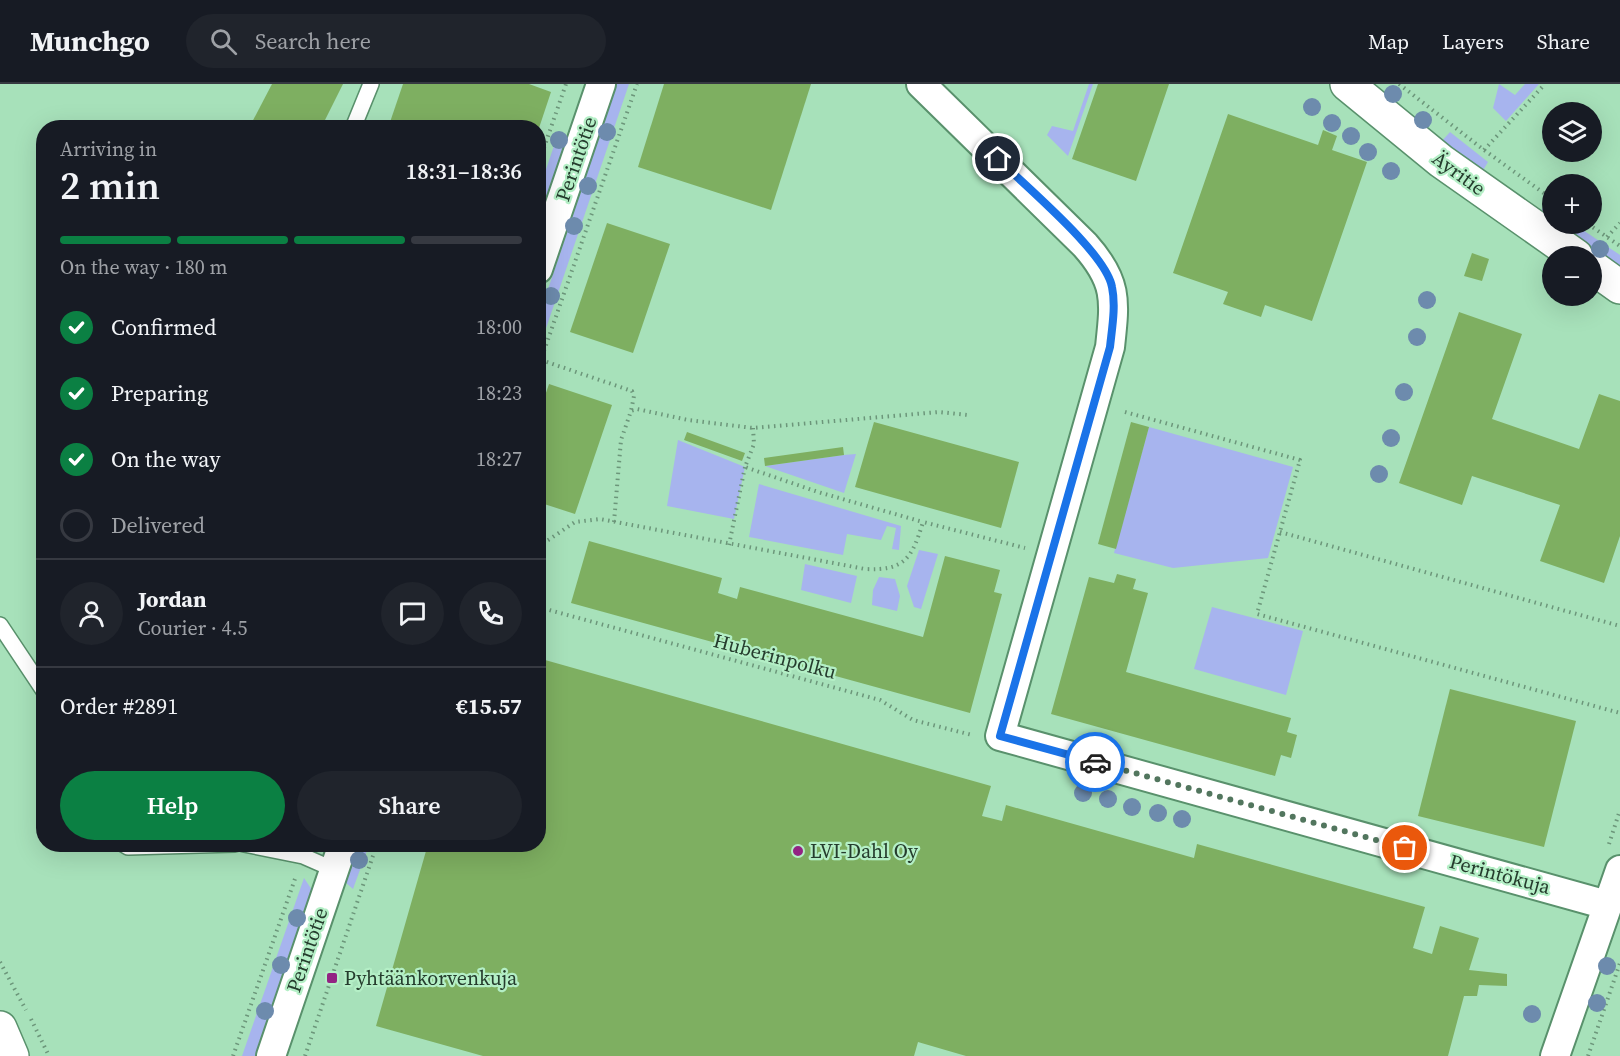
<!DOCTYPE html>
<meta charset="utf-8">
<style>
:root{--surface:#171b24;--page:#20242c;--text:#f1f3f6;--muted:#9ea1a6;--line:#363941;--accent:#0b8043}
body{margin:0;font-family:"Source Serif 4",serif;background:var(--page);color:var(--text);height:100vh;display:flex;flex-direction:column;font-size:22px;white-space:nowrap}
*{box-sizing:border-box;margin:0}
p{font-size:20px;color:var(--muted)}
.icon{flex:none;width:33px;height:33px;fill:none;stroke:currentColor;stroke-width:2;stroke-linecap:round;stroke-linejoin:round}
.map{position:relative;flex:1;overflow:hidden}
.panel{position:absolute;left:36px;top:36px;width:510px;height:732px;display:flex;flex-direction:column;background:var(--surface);border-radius:24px;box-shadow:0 6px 24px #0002}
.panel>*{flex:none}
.tools{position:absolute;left:1542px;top:18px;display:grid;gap:12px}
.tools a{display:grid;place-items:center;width:60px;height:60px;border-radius:50%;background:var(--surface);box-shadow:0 6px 24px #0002;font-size:30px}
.pin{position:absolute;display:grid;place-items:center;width:51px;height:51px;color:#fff;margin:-26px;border:3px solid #fff;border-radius:50%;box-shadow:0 2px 6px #0007}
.courier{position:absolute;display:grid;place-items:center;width:60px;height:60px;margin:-30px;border:4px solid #1a73e8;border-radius:50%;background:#fff;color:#222;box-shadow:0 2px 8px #0007}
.overview em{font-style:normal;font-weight:600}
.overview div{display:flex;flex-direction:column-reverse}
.overview{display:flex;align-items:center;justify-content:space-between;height:102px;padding:0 24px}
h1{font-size:39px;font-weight:600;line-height:45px}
.bar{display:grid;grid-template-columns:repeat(4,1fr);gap:9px 6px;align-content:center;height:72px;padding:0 24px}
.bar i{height:8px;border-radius:4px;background:var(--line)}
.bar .active{background:var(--accent)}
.bar p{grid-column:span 4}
.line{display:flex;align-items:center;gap:15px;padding:0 24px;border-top:2px solid var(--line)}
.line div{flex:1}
.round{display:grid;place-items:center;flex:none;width:63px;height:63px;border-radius:32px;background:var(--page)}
ol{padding:0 24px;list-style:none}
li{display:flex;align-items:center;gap:18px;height:66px}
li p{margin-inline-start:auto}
li .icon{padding:6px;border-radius:50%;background:var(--accent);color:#fff;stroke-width:4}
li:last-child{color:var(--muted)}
li i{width:33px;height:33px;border:3px solid var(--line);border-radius:50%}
.primary-button{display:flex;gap:12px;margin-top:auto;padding:12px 24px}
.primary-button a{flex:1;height:69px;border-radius:36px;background:var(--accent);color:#fff;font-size:24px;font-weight:600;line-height:69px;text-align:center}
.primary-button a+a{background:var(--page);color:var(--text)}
header{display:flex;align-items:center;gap:36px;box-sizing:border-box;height:84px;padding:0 30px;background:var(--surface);border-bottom:2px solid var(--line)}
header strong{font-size:28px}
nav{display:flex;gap:33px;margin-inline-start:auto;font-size:21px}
.search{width:420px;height:54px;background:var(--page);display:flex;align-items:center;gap:15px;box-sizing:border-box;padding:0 21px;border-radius:33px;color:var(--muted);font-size:22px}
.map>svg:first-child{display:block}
</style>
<header>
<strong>Munchgo</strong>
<div class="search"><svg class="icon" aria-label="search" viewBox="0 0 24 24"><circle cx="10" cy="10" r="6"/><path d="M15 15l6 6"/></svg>Search here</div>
<nav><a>Map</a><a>Layers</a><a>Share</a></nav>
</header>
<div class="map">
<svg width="1620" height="972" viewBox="0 0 1620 972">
<rect width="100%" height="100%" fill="#a7e1ba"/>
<g fill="#a7b4ee">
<polygon points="617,0 629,0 539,265 539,232"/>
<polygon points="1089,0 1093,0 1068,72 1047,51 1052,42 1073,47"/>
<polygon points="1499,0 1515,11 1525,0 1539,0 1506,37 1493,24"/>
<polygon points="1450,48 1488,78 1482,88 1441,58"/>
<polygon points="558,50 566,61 539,143 539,106"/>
<polygon points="1545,120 1552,125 1552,140 1574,140 1620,171 1620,186 1539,131"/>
<polygon points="1149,343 1293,383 1268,474 1173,484 1114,469"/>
<polygon points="678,356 745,383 734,435 667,422"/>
<polygon points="856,370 844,409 765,382 844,371"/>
<polygon points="759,400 901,442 899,466 892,465 896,444 887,442 881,456 847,450 843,471 749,453"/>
<polygon points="919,466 938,470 921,525 914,523 907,502"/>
<polygon points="805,480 857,492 851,519 801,506"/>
<polygon points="879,493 895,495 900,512 897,527 872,521 873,506"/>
<polygon points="1212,523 1303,547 1286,611 1194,585"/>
<polygon points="358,761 369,761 353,805 345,798"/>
<polygon points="304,794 312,806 255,972 242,972"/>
</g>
<g fill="#7eaf61">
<polygon points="272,0 343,0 321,44 249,44"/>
<polygon points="403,0 529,0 551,8 539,44 388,44"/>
<polygon points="664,0 811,0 771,126 638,83"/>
<polygon points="1098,0 1169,0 1136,97 1072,75"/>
<polygon points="1228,30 1318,61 1323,46 1337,52 1332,66 1367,78 1312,237 1265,221 1261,233 1223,220 1228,208 1173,189"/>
<polygon points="607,139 670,160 633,269 570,248"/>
<polygon points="1472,169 1489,175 1482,197 1464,192"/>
<polygon points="1459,228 1522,250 1492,335 1579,365 1599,310 1620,317 1620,452 1604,499 1540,477 1560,421 1472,392 1462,421 1399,399"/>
<polygon points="549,300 612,321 575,430 538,418 538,332"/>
<polygon points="874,338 1019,378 1001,444 855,403"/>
<polygon points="1131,338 1149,343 1116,465 1098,460"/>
<polygon points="687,348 745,369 742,377 684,356"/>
<polygon points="843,363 844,371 765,382 764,374"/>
<polygon points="589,457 722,494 718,509 737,515 740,503 923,553 945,472 1000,486 994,508 1002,510 970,629 571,519"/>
<polygon points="1117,490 1136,495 1133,505 1148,509 1126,588 1291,634 1287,648 1297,651 1291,674 1281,671 1275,692 1051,630 1089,493 1114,499"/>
<polygon points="538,574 991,702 982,732 1002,737 1006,721 1194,774 1197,760 1425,823 1413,864 1432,870 1440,842 1479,854 1469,886 1507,890 1507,902 1479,901 1477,912 1464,912 1448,972 966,972 918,958 914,972 483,972 376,942 428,760 538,760"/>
<polygon points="1450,605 1576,637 1544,763 1418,732"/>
</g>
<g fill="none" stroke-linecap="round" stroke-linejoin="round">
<defs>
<g id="service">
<polyline points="353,44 371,0"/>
<polyline points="0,541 44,607"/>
<polyline points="123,760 128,763 235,760"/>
<polyline points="244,760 303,772 335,786"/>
</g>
<g id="minor">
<path d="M921,0l164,161c33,37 30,56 25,102l-110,389 607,169"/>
<polyline points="538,185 601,0"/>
<polyline points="271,972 343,760"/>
<polyline points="1555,972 1620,786"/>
</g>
<g id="tertiary">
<polyline points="1347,0 1441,77 1576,172"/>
<polyline points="1592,183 1620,203"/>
</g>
<polyline id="primary" points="0,944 12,972"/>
</defs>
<use href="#service" stroke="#59916c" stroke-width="18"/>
<use href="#minor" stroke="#59916c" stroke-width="32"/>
<use href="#tertiary" stroke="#59916c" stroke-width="36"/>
<use href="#primary" stroke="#59916c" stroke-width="36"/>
<g stroke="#6c967a" stroke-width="4" stroke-dasharray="1.5 4.5" stroke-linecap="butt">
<polyline points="1399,0 1484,66 1552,115"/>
<polyline points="1484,66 1545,0"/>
<polyline points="538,81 566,0"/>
<polyline points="1588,140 1620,162"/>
<polyline points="1607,153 1620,139"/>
<polyline points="541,276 632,307 634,312 631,327"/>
<polyline points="538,284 637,0"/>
<polyline points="1125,328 1300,376 1257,530 1620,629"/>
<polyline points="753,344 754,360 745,383 818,408 923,438"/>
<polyline points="614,438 621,356 631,327 637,325 688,336 753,344 939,328 968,331"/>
<polyline points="1280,448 1620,542"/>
<polyline points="729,461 745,383"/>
<path d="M538,463l37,-25 25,-3 265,50c40,2 47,-11 58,-47l102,26"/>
<polyline points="538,523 880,616 913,636 972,651"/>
<polyline points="1609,760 1620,726"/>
<polyline points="0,878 26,926"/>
<polyline points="31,935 49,972"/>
<polyline points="233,972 296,792"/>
<polyline points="305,972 377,760"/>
<polyline points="1588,972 1620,879"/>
</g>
<use href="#service" stroke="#fff" stroke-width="15"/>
<use href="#minor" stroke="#fff" stroke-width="28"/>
<use href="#tertiary" stroke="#fff" stroke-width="33"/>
<use href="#primary" stroke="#fff" stroke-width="33"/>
</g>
<g fill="#6d8bad">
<circle cx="1393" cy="10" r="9"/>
<circle cx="1312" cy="23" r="9"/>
<circle cx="1423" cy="36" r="9"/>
<circle cx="1332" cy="39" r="9"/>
<circle cx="607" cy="48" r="9"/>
<circle cx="1351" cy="52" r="9"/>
<circle cx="559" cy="56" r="9"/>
<circle cx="1368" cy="68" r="9"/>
<circle cx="1391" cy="87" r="9"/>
<circle cx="588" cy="102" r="9"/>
<circle cx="574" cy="142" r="9"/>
<circle cx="1600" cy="165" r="9"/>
<circle cx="551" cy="212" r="9"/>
<circle cx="1427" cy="216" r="9"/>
<circle cx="1417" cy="253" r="9"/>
<circle cx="1404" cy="308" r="9"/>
<circle cx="1391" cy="354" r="9"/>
<circle cx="1379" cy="390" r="9"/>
<circle cx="1083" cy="709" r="9"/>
<circle cx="1108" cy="715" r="9"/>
<circle cx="1132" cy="723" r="9"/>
<circle cx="1158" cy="729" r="9"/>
<circle cx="1182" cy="735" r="9"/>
<circle cx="359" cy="776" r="9"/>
<circle cx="297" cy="834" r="9"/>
<circle cx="281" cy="881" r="9"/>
<circle cx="1607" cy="882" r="9"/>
<circle cx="1597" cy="919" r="9"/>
<circle cx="265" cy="927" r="9"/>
<circle cx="1532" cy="930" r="9"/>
</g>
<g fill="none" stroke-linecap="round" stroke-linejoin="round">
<polyline stroke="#52765e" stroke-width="6" stroke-dasharray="0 10.8" points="1095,678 1405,764"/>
<path stroke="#1a73e8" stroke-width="8" d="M998,75c27,27 108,94 114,128 4,19 0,41 -2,60l-110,389 95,26"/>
</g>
<g fill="#932383" stroke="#b4efc6" stroke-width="2">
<circle cx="798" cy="767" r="6"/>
<rect x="326" y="888" width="12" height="12" rx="3"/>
</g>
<g text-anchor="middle" stroke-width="4.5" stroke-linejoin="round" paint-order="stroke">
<g font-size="20" fill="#253c2d" stroke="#b4efc6">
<text transform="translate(576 75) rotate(-71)" y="7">Perintötie</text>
<text transform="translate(1459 89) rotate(36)" y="7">Äyritie</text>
<text transform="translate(775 572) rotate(15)" y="7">Huberinpolku</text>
<text transform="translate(1500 790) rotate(15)" y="7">Perintökuja</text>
<text transform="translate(307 866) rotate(-71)" y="7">Perintötie</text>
</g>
<g font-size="20" fill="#253c2d" stroke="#b4efc6" text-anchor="start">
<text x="810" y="774">LVI-Dahl Oy</text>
<text x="344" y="901">Pyhtäänkorvenkuja</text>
</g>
</g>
</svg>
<div class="tools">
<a><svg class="icon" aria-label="layers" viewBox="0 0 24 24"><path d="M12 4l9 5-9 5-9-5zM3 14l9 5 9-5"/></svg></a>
<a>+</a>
<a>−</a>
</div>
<div class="pin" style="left:1405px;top:764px;background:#ea580c"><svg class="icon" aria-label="bag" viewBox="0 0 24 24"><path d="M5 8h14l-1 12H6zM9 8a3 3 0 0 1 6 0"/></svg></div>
<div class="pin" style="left:998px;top:75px;background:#1f2937"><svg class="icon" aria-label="home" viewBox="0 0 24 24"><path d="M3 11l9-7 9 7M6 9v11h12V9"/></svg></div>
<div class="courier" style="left:1095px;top:678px"><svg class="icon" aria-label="car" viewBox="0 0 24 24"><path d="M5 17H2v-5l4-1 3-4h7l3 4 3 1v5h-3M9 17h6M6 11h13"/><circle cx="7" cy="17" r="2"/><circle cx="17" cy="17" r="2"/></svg></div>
<section class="panel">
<div class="overview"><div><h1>2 min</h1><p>Arriving in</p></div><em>18:31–18:36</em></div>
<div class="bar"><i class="active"></i><i class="active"></i><i class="active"></i><i></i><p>On the way · 180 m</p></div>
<ol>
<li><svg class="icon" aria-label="check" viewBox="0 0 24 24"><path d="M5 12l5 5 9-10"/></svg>Confirmed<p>18:00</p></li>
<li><svg class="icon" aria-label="check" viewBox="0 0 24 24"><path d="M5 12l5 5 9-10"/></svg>Preparing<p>18:23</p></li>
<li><svg class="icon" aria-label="check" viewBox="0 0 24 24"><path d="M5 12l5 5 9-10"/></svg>On the way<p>18:27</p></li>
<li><i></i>Delivered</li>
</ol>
<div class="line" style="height:108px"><a class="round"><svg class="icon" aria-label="person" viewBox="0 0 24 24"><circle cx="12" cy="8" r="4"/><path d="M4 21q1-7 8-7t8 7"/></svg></a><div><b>Jordan</b><p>Courier · 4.5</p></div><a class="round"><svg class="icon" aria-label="chat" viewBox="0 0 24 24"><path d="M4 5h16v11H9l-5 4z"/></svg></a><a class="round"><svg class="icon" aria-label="phone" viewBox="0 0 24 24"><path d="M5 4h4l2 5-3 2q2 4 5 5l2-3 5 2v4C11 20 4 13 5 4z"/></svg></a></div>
<div class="line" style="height:78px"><div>Order #2891</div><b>€15.57</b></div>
<div class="primary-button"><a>Help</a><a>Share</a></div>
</section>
</div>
